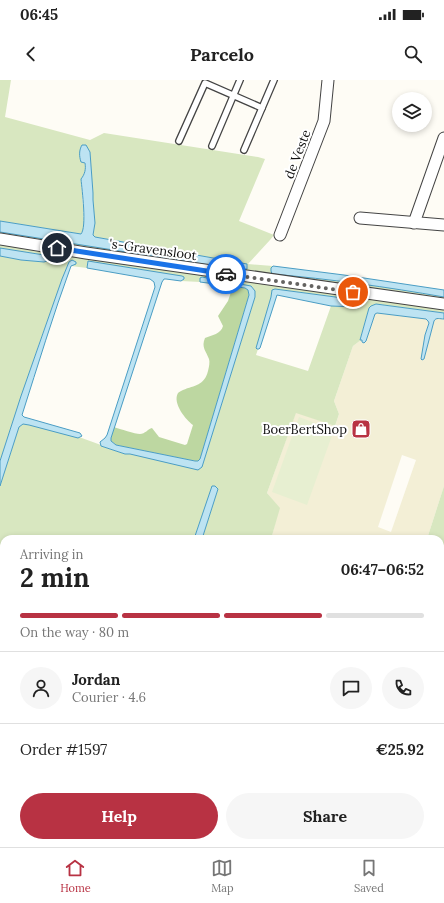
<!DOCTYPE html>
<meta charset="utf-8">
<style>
:root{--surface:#fff;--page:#f6f6f6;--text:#222;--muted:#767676;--line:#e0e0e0;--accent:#b83243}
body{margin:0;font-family:Lora,serif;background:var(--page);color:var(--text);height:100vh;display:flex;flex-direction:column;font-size:15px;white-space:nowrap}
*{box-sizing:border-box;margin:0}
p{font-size:13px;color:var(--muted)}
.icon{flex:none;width:22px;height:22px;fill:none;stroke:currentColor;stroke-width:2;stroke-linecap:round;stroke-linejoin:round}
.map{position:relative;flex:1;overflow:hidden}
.panel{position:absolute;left:0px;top:455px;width:444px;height:312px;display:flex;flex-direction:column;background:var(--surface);border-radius:12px 12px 0 0;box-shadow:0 2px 6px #0003}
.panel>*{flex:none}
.fabs{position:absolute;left:392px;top:12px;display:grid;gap:8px}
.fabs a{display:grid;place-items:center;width:40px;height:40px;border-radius:50%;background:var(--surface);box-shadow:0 2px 6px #0003;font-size:20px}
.pin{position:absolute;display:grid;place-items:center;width:34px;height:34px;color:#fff;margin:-17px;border:2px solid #fff;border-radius:50%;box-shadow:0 1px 4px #0007}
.courier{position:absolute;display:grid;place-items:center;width:40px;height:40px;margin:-20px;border:3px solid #1a73e8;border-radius:50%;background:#fff;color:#222;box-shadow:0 1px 5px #0007}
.overview em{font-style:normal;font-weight:700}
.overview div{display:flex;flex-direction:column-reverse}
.overview{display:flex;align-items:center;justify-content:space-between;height:68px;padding:0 20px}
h1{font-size:26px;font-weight:700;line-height:30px}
.bar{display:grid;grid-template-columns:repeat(4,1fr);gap:6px 4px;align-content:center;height:48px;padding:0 20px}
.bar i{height:5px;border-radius:3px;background:var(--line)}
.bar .active{background:var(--accent)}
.bar p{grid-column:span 4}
.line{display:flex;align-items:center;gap:10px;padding:0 20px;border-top:1px solid var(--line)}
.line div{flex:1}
.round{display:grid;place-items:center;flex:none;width:42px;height:42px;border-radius:21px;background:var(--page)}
.button{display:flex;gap:8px;margin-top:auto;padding:8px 20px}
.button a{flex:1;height:46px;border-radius:24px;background:var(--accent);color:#fff;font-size:16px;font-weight:700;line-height:46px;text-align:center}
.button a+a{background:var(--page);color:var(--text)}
.status{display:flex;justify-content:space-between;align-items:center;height:28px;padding:0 20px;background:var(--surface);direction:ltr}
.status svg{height:11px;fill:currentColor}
header{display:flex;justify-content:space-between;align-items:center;height:52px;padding:0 20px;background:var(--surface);font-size:18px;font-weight:700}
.tab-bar{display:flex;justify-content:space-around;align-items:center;height:56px;border-top:1px solid var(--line);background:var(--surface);font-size:11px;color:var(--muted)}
.tab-bar a{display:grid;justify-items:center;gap:2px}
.tab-bar .active{color:var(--accent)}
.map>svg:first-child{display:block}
</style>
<div class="status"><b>06:45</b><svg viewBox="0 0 49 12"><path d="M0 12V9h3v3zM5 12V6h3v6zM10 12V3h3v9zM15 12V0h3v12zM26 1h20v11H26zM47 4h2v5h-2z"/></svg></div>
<header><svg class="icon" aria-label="back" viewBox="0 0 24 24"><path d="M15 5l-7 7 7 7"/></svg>Parcelo<svg class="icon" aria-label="search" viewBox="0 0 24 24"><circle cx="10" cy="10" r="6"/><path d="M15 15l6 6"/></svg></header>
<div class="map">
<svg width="444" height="767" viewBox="0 0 444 767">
<rect width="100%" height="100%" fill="#fefcf5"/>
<g fill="#f3efd6" fill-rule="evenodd">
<path d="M378,233l48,6 3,2v1l-4,13 -3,25 2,-1 10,-38 1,-2 3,-1 6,1v167l-17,53h-156l8,-31 -12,-15 29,-81 39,14 4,-12 -5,-13 19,-55 8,-6 5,1 9,-27zM402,375l14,5 -25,72 -13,-5z"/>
<polygon points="209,763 329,763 328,767 219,767"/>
</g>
<g fill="#d8e7c0" fill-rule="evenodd">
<path d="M0,0h11l-6,37 85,23 14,-7 154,24 7,2 -26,62 35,14 -4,5 -22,24 25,2 -2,2 1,6c58,5 115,12 172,23v16l-68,-9 -5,2 -2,2 -9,31 1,1 -8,6 -19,55 5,13 -4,12 -39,-13 -29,80 13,15 -9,31h-69l16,-50 -3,-3 -3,1 -18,52h-190v293l-4,13v-359l19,-59 4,-3 6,1 50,12 22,8v1l24,8h5l72,13 53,-170v-6l-4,-5 -51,-8v4l-19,-1 2,-1 -95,-19 -1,7 -16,-2 2,-1 -4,-3c-6,14 -11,28 -16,43 -19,51 -36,104 -53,156v-205l21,4 23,2 4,-6 -4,-1 -44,-7v-16l36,5 211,27 -152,-27 -2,-2 2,-12 -2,-23v-7l-3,-41 -8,-7 -2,4v8c7,8 8,13 1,22l3,42 -1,10 -2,3 -81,-13zM275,209l83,11 2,1 -3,6 -26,-1 -23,65 -52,-16 2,-6 -1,-1 14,-51 1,-7z"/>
<polygon points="444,406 444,602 440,615 440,459 427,459"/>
<polygon points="440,620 444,622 444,767 392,767 393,763 440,763"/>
<polygon points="6,763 100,763 99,767 4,767"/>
<polygon points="105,763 199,763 198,767 104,767"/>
<polygon points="329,763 390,763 389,767 328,767"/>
</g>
<path fill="#bdd7a1" d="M233,206l12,2 3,2 1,5 -49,164 -2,2h-3l-79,-16 -5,-4v-3l3,-11c6,2 21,7 26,7 5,0 8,-5 12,-6l7,9 26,8 2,-1 6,-19c-7,-5 -21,-22 -15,-32 1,-1 3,-2 5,-3 12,-5 21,-4 25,-19 1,-4 2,-9 1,-12 -3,-8 -8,-12 -4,-21 7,-3 16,-4 18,-12l-5,-10 10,-15z"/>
<polygon fill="#e7efd1" points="299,337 334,350 307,425 272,412"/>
<g fill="#bde3f2" stroke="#4a9dc4">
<path d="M82,65h4l4,7 3,41v7l2,23 -2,12 2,2 152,27v5h-12l-65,-10 -170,-27v-11l81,13c6,-7 1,-44 0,-55 4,-5 5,-10 4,-16l-4,-1c-2,-6 -2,-12 1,-17z"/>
<polygon points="0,168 44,175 48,176 49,178 47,181 44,182 21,180 0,176"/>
<path d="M72,180l4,2v2l-5,2c-18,49 -33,99 -49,149l2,2 56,16 2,3 -4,2 -49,-13 -6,-1 -4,3 -19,59v-25l21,-65 41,-117 7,-17z"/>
<polygon points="88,181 182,196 184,197 184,199 181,201 166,199 164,199 162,202 111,358 111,361 116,365 195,381 198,381 200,379 249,215 248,210 245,208 200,202 200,198 202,197 251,206 255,211 255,217 202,387 198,390 130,374 125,374 101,366 100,362 105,358 107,355 155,207 154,202 150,199 87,188"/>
<path d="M273,186l71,9 100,15v7c-57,-10 -114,-18 -172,-23l-1,-3v-3z"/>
<polygon points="275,209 358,220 360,223 360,225 357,227 331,226 277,215 260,268 259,269 257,269 256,268 271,217 272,210"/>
<path d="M376,224l68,9v6c-4,0 -8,-2 -10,2l-10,38 -2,1 -1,-1 4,-24 4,-12 -1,-2 -2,-2 -49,-6 -2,1 -9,27 -2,2 -2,-1v-2h-2l9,-32 2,-2z"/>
<polygon points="212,406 215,406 218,409 202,459 194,459"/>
</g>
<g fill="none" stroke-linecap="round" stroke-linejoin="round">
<defs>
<g id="service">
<polyline points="179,61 205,3 262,28"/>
<polyline points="212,66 240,0"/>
<polyline points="244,70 274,0"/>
</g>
<g id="minor">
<polyline points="360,138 444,145"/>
<polyline points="414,143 444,58"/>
<polyline points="280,155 324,41 328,0"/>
<polyline points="0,159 86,173 444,224"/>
</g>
</defs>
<use href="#service" stroke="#444" stroke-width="8"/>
<use href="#minor" stroke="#444" stroke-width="13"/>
<use href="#service" stroke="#fff" stroke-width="5.5"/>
<use href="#minor" stroke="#fff" stroke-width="11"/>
</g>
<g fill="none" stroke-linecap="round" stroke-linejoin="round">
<polyline stroke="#646361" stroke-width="4" stroke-dasharray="0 7.2" points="226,194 353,212"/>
<polyline stroke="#1a73e8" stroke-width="5" points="57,168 226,194"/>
</g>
<defs>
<symbol id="shop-square" viewBox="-11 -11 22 22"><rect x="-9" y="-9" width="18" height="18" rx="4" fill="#b83243" stroke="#fff"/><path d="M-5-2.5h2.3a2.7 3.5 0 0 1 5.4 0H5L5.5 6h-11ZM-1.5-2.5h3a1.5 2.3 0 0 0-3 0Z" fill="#fff"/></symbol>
</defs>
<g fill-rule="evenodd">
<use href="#shop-square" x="350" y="338" width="22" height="22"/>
</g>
<g text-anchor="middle" stroke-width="4" stroke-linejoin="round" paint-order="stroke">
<g font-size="13" fill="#111" stroke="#fff">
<text transform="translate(297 74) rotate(-69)" y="5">de Veste</text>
<text transform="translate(153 169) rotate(8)" y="5">'s-Gravensloot</text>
</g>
<g font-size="13" fill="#111" stroke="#fff" text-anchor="end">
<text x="347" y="354">BoerBertShop</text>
</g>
</g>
</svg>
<div class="fabs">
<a><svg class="icon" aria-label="layers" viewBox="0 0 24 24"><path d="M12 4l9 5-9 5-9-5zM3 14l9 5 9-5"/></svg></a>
</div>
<div class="pin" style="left:353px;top:212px;background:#ea580c"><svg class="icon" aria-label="bag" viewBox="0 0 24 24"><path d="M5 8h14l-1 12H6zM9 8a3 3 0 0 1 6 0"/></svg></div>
<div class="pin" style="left:57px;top:168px;background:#1f2937"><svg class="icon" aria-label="home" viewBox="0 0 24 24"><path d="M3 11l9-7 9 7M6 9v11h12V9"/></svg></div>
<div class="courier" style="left:226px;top:194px"><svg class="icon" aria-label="car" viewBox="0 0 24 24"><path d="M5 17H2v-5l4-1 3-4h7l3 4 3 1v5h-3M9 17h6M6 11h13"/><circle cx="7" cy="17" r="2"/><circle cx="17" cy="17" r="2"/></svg></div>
<section class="panel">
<div class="overview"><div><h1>2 min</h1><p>Arriving in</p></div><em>06:47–06:52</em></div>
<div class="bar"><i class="active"></i><i class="active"></i><i class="active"></i><i></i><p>On the way · 80 m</p></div>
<div class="line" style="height:72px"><a class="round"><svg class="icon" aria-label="person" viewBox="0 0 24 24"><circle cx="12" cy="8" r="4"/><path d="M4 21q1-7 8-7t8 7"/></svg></a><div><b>Jordan</b><p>Courier · 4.6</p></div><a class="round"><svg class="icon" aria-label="chat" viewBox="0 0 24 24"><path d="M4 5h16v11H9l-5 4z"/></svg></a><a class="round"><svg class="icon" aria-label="phone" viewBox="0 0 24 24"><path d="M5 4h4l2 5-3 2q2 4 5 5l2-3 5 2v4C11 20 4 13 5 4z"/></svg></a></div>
<div class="line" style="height:52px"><div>Order #1597</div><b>€25.92</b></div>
<div class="button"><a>Help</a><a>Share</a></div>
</section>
</div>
<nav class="tab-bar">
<a class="active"><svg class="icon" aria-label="home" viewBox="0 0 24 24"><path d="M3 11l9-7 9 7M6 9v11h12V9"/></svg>Home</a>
<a><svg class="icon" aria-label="map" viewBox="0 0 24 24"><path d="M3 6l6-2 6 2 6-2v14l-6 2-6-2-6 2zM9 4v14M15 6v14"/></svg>Map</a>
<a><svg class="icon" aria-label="saved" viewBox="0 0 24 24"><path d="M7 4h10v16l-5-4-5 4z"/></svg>Saved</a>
</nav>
